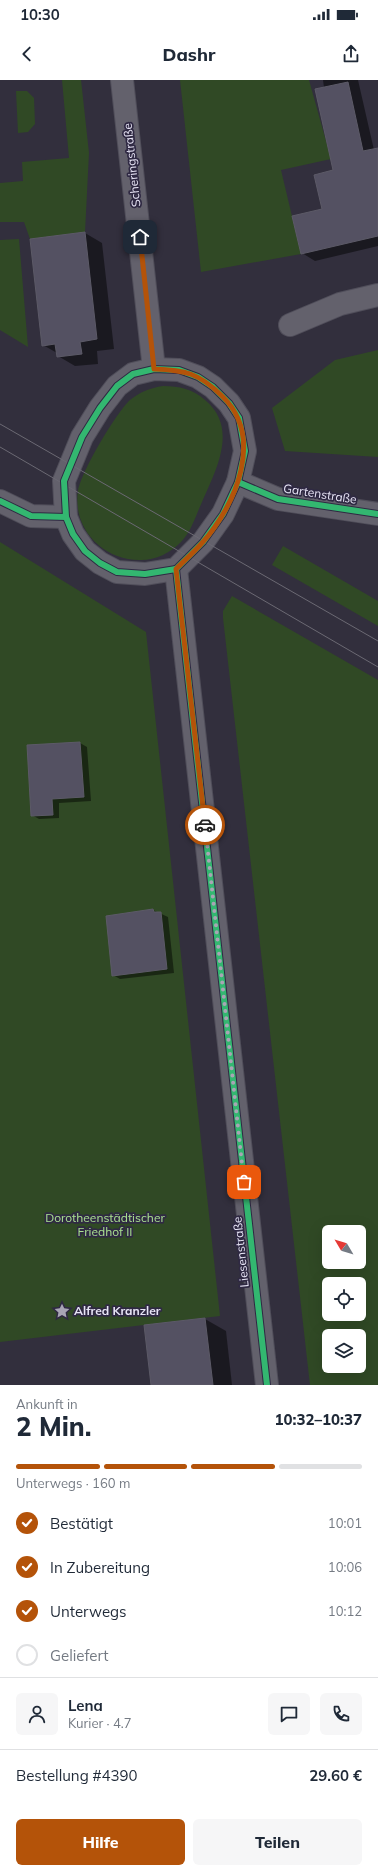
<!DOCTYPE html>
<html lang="de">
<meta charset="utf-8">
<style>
:root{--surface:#fff;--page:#f6f6f7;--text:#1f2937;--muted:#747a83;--line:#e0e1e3;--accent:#b45309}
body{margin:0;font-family:Mulish,sans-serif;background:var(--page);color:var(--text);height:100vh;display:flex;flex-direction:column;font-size:15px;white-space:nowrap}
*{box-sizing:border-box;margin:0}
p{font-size:13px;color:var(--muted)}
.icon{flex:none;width:22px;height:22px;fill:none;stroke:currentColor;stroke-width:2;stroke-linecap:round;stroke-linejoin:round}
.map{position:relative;height:1305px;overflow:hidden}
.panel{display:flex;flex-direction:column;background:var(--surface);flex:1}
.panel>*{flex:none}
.needle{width:26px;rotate:308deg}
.controls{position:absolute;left:322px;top:1145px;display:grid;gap:8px}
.controls a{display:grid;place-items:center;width:44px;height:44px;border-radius:6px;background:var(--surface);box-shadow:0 4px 16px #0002;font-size:20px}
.pin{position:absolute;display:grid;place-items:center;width:34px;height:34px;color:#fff;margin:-17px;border-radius:8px;box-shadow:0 2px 6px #0006}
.courier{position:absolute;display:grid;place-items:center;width:40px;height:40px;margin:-20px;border:3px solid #b45309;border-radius:50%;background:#fff;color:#222;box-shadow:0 1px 5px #0007}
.summary em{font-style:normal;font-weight:800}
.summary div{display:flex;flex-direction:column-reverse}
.summary{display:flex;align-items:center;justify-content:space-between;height:68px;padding:0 16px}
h1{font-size:26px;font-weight:800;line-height:30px}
.bar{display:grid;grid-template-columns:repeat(4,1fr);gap:6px 4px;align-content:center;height:48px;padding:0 16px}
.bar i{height:5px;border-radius:3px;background:var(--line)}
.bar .current{background:var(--accent)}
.bar p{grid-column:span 4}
.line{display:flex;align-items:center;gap:10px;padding:0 16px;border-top:1px solid var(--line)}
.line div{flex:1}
.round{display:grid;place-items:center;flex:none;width:42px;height:42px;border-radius:6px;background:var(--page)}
ol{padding:0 16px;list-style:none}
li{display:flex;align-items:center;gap:12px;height:44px}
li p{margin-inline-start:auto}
li .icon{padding:4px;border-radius:50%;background:var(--accent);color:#fff;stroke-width:4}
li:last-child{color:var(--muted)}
li i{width:22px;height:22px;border:2px solid var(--line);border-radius:50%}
.button{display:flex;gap:8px;margin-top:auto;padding:8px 16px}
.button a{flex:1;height:46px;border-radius:6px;background:var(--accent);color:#fff;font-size:16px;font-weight:800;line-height:46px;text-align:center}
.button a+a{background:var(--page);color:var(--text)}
.status{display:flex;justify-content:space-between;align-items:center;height:28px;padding:0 20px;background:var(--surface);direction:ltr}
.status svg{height:11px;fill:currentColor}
header{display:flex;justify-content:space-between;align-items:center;height:52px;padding:0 16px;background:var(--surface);font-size:18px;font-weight:800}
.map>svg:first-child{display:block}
</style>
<div class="status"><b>10:30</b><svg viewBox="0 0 49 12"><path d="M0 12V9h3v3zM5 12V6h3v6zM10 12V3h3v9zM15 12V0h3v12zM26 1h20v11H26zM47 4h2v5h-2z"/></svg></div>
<header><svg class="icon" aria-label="back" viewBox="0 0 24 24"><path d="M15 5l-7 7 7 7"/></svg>Dashr<svg class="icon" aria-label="share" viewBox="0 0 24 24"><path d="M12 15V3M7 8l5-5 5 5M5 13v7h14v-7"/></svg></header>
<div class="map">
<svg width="378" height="1305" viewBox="0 0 378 1305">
<rect width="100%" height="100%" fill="#322f3d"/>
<g fill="#304925" fill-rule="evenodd">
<polygon points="62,0 81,0 89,73 85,152 30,159 24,142 0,142 0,103 23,101 22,82 69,78"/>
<polygon points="180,0 309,0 331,79 281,90 301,174 201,192"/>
<polygon points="16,11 27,11 34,18 35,44 28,52 18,53"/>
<polygon points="19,159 28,267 0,250 0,160"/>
<polygon points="378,270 378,377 285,371 272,328 335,280"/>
<path d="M163,306c16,0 30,3 42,14 34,28 11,70 -3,102 -6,13 -11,30 -21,40 -11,11 -25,18 -40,18 -37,1 -69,-31 -63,-69 3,-19 38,-78 52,-91 10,-8 20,-12 33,-14z"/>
<polygon points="0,462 146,552 220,1236 0,1262"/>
<polygon points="283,466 378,521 378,546 272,485"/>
<path d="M232,516l146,84v705h-68l-87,-767v-7zM329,1152h30v30h-30zM329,1204h30v30h-30zM329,1256h30v30h-30z"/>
</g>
<g fill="#0007">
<polygon points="323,0 358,0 374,70 378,69 378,166 315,181 302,173 324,130 335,91"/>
<polygon points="85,153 102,163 114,269 97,271 98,284 75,286 58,276 57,273 43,265"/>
<polygon points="80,663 87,667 91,721 59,723 59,738 39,739 32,735"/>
<polygon points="153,830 168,837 174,893 120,899 113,895"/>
<polygon points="205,1239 226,1251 232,1305 152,1305"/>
</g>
<g fill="#545162" stroke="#5c5a67">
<polygon points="348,2 363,71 378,68 378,156 301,174 292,136 322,129 314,95 333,90 315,9"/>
<polygon points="85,152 97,259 80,262 82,274 57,277 55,264 42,266 30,159"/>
<polygon points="80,662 84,717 52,719 53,735 31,736 27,665"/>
<polygon points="153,829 154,832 161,832 167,889 112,896 106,836"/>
<polygon points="205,1238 213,1305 151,1305 144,1245"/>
</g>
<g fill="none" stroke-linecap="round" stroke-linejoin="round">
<defs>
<g id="minor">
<polyline points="290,245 340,224 378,215"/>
<polyline points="0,421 31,436 66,437"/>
</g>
<g id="tertiary">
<polyline points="122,0 154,289"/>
<polygon points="154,289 179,290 198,297 213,307 229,323 239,338 245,371 238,402 223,434 203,462 176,489 145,494 117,492 100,483 85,471 73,454 66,437 64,401 82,357 100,328 117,306 133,294"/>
<polyline points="238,402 278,419 378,434"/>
<polyline points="176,489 267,1305"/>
</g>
</defs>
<use href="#minor" stroke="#504e5a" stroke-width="24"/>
<use href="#tertiary" stroke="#504e5a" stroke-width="24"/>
<use href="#minor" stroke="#63616c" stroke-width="22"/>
<use href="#tertiary" stroke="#63616c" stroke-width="22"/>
<g stroke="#6b6973" stroke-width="1">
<polyline points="0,344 378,561"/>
<polyline points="0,367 378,587"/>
</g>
<defs>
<g id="cycleway">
<polygon points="154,289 179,290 198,297 213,307 229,323 239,338 245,371 238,402 223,434 203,462 176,489 145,494 117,492 100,483 85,471 73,454 66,437 64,401 82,357 100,328 117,306 133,294"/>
<polyline points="238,402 278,419 378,434"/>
<polyline points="0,421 31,436 66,437"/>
<polyline points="176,489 267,1305"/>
</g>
</defs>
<use href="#cycleway" stroke="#2f2943" stroke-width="8"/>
<use href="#cycleway" stroke="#33b770" stroke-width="6"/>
</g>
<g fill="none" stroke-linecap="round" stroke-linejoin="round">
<polyline stroke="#a8a5b5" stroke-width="4" stroke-dasharray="0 7.2" points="205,745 244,1102"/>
<path stroke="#b45309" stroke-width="5" d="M140,157l14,132c31,1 45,4 68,27 43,41 14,109 -20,147 -8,9 -17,17 -26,26l29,256"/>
</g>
<defs>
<symbol id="sight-bare" viewBox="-9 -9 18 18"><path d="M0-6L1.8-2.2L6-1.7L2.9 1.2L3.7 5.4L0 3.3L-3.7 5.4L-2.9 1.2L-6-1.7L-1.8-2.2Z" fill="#a8a5b5" stroke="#2f2943" stroke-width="2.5" paint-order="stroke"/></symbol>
</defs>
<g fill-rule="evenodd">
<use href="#sight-bare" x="51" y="1220" width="22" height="22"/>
</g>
<g text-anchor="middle" stroke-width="3.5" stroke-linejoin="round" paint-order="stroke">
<g font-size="12" fill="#e8e5f6" stroke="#2f2943">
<text transform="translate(132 85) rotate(-96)" y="4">Scheringstraße</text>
<text transform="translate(320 414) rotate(9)" y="4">Gartenstraße</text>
<text transform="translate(241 1172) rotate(-96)" y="4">Liesenstraße</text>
</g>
<g font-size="12" fill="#aae190" stroke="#2f2943">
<text x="105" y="1142">Dorotheenstädtischer<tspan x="105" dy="14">Friedhof II</tspan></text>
</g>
<g font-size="12" font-weight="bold" fill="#e8e5f6" stroke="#2f2943" text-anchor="start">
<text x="74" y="1235">Alfred Kranzler</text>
</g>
</g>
</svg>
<div class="controls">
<a><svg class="needle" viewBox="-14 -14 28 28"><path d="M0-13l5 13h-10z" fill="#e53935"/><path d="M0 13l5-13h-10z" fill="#747a83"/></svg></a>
<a><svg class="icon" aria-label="locate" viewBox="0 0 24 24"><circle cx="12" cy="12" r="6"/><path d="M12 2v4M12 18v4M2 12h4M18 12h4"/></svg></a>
<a><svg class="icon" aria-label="layers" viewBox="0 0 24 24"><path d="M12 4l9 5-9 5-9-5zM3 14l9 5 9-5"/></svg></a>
</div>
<div class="pin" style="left:244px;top:1102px;background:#ea580c"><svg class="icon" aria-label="bag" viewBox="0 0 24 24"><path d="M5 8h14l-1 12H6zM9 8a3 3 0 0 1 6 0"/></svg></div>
<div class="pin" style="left:140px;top:157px;background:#1f2937"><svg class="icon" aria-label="home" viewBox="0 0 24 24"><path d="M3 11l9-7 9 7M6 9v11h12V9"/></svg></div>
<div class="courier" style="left:205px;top:745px"><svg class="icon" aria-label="car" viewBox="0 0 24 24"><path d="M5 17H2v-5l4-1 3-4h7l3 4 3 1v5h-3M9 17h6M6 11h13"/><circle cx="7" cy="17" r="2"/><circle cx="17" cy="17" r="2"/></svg></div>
</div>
<section class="panel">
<div class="summary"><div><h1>2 Min.</h1><p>Ankunft in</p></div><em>10:32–10:37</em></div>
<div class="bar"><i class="current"></i><i class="current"></i><i class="current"></i><i></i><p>Unterwegs · 160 m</p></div>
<ol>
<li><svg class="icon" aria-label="check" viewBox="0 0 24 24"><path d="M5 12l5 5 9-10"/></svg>Bestätigt<p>10:01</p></li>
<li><svg class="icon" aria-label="check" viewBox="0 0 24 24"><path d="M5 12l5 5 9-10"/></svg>In Zubereitung<p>10:06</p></li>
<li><svg class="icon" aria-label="check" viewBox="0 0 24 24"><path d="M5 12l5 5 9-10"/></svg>Unterwegs<p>10:12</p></li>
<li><i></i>Geliefert</li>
</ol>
<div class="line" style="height:72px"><a class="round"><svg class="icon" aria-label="person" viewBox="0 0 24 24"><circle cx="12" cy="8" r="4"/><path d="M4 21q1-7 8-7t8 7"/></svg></a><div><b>Lena</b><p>Kurier · 4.7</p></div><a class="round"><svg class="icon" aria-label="chat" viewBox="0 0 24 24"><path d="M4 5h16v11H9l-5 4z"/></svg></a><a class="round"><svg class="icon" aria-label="phone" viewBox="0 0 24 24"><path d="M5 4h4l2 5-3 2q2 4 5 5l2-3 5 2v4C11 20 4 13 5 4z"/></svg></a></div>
<div class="line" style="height:52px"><div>Bestellung #4390</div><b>29.60 €</b></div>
<div class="button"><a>Hilfe</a><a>Teilen</a></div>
</section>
